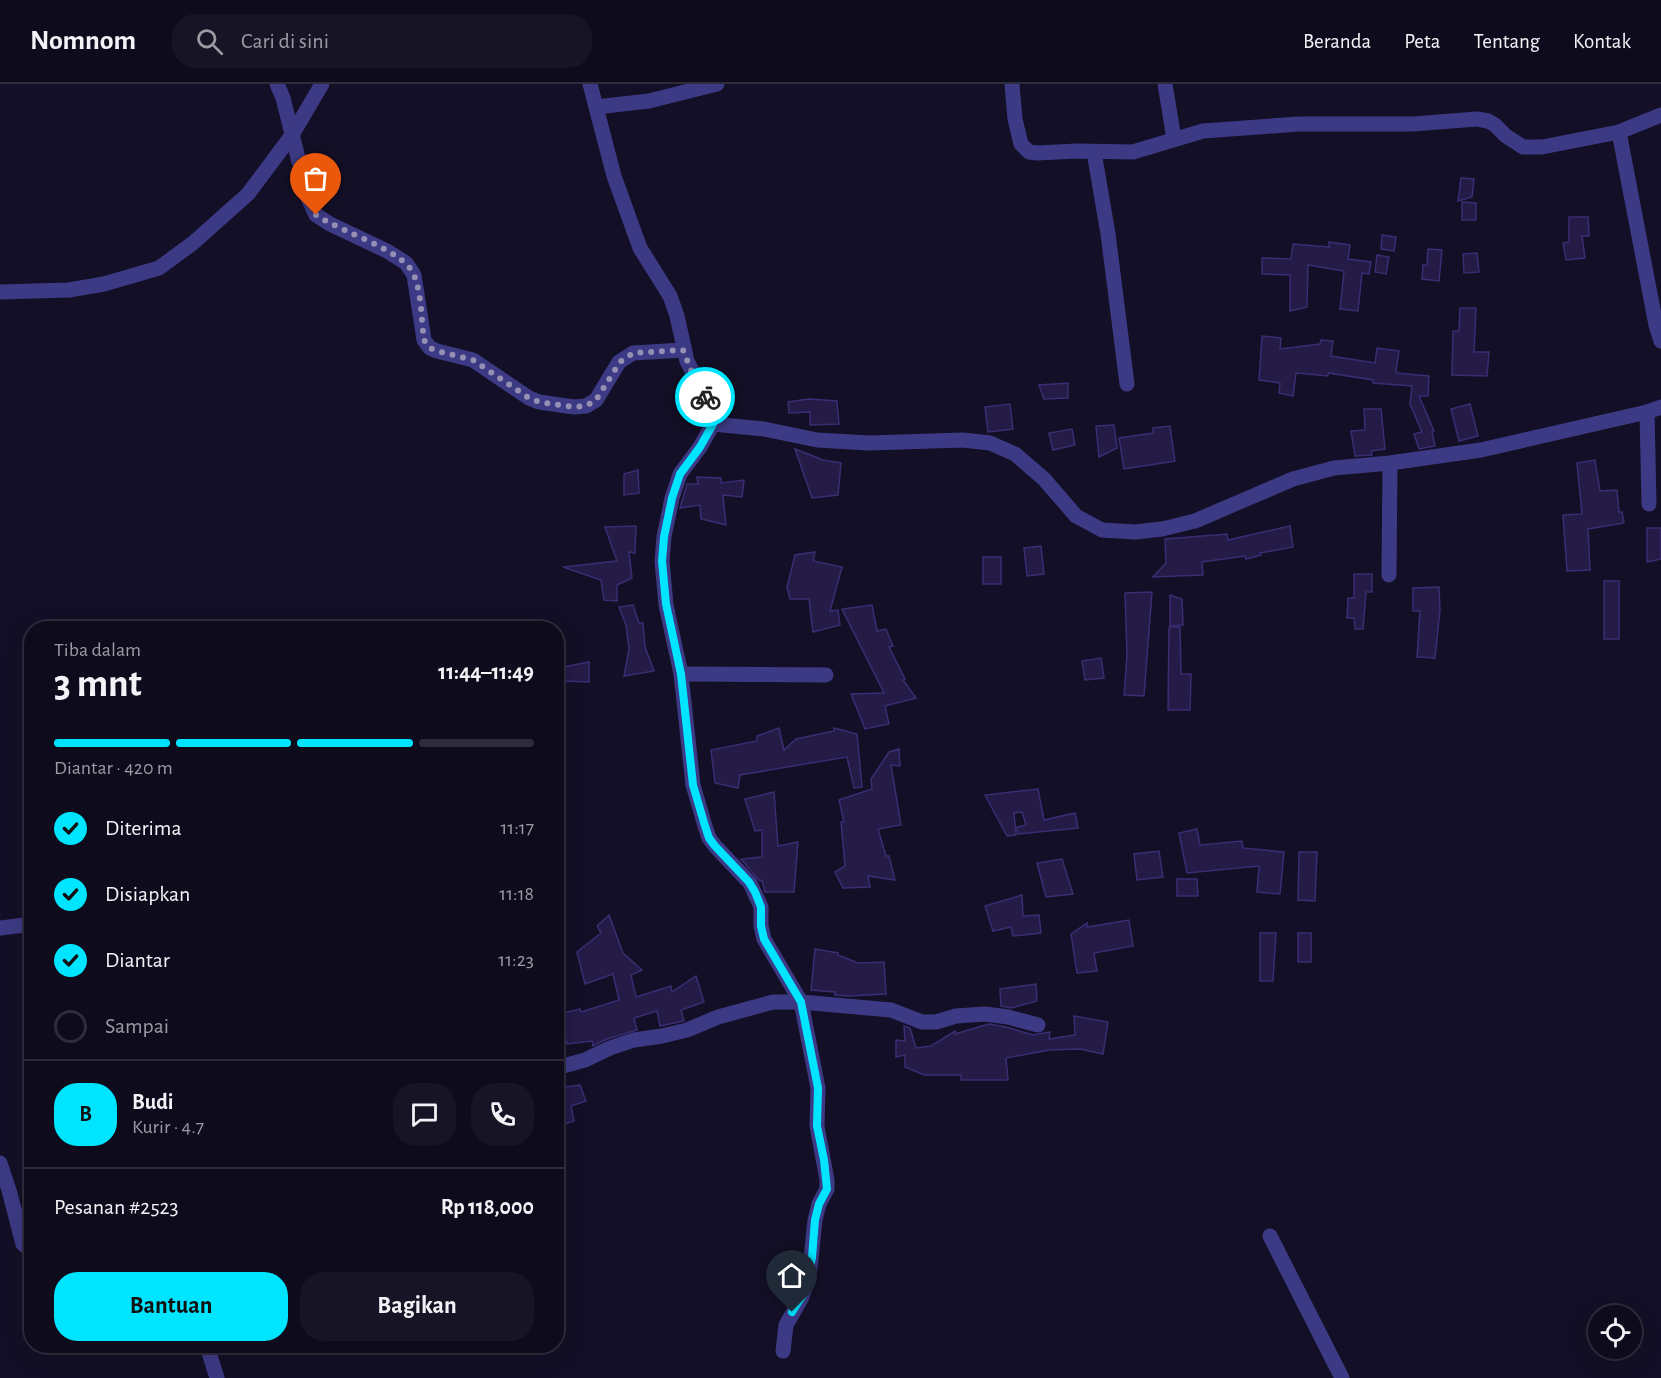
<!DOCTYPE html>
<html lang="id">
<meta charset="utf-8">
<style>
:root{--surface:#0e0b1c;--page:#171425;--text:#f1f3f6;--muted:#9b9ba3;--line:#2e2b3b;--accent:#00e5ff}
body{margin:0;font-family:"Alegreya Sans",sans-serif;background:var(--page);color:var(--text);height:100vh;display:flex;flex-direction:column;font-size:22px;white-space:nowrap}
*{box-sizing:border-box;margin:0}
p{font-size:20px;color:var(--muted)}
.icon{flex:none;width:33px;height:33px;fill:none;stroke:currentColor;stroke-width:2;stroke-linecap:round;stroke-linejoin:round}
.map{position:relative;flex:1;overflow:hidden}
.details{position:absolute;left:24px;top:537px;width:540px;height:732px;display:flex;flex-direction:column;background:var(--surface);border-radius:24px;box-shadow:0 6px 24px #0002,0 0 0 2px var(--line)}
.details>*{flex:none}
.tools{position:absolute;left:1588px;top:1221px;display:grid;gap:12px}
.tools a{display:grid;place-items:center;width:54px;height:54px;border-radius:50%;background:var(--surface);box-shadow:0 6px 24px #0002,0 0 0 2px var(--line);font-size:30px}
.pin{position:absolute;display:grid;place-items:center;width:51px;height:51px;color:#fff;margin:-62px -26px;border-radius:50% 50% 50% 0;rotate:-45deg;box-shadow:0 0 6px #0007}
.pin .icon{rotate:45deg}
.courier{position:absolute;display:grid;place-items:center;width:60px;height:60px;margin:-30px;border:4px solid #00e5ff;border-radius:50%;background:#fff;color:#222;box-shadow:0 2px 8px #0007}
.summary em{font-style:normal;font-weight:600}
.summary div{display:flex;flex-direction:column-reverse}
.summary{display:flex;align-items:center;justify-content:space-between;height:102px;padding:0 30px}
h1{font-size:39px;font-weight:600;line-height:45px}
.bar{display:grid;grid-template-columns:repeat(4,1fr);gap:9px 6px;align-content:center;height:72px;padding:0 30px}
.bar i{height:8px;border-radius:4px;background:var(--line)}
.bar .current{background:var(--accent)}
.bar p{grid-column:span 4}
.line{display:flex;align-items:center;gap:15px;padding:0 30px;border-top:2px solid var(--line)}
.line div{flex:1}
.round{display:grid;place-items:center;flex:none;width:63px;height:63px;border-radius:24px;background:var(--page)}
ol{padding:0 30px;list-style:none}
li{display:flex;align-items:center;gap:18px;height:66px}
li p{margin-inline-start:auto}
li .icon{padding:6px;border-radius:50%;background:var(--accent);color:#111;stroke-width:4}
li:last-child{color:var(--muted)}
li i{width:33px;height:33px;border:3px solid var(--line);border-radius:50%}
.action{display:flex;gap:12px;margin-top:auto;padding:12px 30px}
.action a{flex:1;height:69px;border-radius:24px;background:var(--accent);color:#111;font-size:24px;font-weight:600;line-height:69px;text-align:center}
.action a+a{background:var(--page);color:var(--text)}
header{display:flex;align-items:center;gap:36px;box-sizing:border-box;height:84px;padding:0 30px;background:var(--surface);border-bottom:2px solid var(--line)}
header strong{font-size:28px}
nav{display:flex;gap:33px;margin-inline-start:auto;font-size:21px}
.search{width:420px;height:54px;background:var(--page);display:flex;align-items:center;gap:15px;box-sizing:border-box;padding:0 21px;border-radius:24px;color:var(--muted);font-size:22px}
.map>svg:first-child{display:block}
</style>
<header>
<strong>Nomnom</strong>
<div class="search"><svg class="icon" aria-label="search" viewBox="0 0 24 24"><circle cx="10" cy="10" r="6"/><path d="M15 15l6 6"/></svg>Cari di sini</div>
<nav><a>Beranda</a><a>Peta</a><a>Tentang</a><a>Kontak</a></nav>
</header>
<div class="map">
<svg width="1661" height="1294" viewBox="0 0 1661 1294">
<rect width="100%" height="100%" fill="#130f26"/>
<g fill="#241b47" stroke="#3b2d73" stroke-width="1.5">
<polygon points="1461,94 1474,95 1472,113 1458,117"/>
<polygon points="1462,118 1476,119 1476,136 1462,136"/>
<polygon points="1569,133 1588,133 1589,152 1582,152 1585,174 1566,176 1563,159 1569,158"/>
<polygon points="1382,151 1396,153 1394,167 1381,165"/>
<polygon points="1329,158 1350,161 1348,175 1371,178 1369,190 1362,189 1358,227 1340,225 1344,187 1308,181 1307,223 1290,227 1290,191 1262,190 1262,174 1291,175 1293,160 1329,163"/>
<polygon points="1428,165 1442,166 1439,197 1422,195 1423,181 1427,181"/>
<polygon points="1477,169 1479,188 1464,189 1463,170"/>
<polygon points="1377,171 1389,173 1386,190 1375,188"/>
<polygon points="1460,224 1476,224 1474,268 1489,268 1487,292 1452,291 1453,247 1459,247"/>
<polygon points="1262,252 1281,254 1280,265 1320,260 1321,256 1333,257 1331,272 1375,279 1377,264 1399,267 1396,287 1397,289 1429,292 1428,312 1419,312 1434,347 1432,348 1435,362 1419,365 1414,350 1422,348 1410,320 1412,302 1373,299 1373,296 1328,289 1328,292 1296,289 1293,312 1279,309 1280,299 1259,296"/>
<polygon points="1068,299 1068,314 1044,315 1039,301"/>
<polygon points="809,315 837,317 839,340 810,341 810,328 789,329 788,318"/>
<polygon points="1010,320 1013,345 988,348 985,323"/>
<polygon points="1470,320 1478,352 1459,357 1451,325"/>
<polygon points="1364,325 1381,325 1385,365 1371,367 1372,371 1355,372 1351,347 1365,346"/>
<polygon points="1114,341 1117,364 1099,373 1096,342"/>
<polygon points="1170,342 1175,377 1124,385 1119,354 1153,349 1153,344"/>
<polygon points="1072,345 1075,361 1053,366 1049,349"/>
<polygon points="795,365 823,376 841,379 838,411 812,414"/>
<polygon points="1595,376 1600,407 1617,406 1619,428 1622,428 1624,439 1588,445 1590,486 1567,487 1563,431 1582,430 1577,379"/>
<polygon points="638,386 639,409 624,411 624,390"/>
<polygon points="697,393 721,394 721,399 744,396 742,413 723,411 726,441 701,435 700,421 680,424 687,400 698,400"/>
<polygon points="636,442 635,469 629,468 632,494 617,501 617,517 604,516 601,496 563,483 617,477 605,443"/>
<polygon points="1290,442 1293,463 1260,469 1261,471 1246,475 1245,472 1202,478 1203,491 1153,493 1166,479 1165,455 1227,450 1228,456"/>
<polygon points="1647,444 1661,444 1661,475 1647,478"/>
<polygon points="1041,462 1044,490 1027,492 1024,464"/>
<polygon points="815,468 813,477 842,483 830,527 838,526 840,541 813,548 809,515 790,515 787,503 795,471"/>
<rect x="983" y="473" width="18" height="27"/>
<polygon points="1354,490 1372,490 1372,508 1366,508 1363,545 1355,545 1354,534 1347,534 1348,514 1354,514"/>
<rect x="1604" y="497" width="15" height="58"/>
<polygon points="1439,503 1440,526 1435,574 1417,573 1420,527 1413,527 1413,504"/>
<polygon points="1152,508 1144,612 1124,611 1127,571 1125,509"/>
<polygon points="1170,511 1182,515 1183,541 1170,542"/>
<polygon points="633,521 639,539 643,539 645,563 654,587 624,592 629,565 626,541 619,523"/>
<polygon points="872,521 877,547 886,545 893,562 889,563 905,595 903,596 916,614 885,622 889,640 865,645 851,610 884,609 842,525"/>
<polygon points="1169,543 1180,543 1181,590 1191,590 1190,626 1168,626"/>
<polygon points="1101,574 1104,594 1085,596 1082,577"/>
<polygon points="589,578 589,598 560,597 558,584"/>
<polygon points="779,644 784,666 796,655 834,647 834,644 857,650 862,703 854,704 847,673 740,691 738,704 715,699 711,666 757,657 757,652"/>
<polygon points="899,665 900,682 891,681 901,741 878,745 886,772 889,772 895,796 868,792 870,803 843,804 835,788 845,782 841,738 844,738 839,716 872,705 871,695 889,668"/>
<polygon points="1038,705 1044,736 1075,729 1078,744 1018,750 1017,743 1026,741 1022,728 1014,729 1016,751 1007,752 985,711"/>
<polygon points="774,708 778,762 798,758 794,808 765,808 762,796 760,797 741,775 762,773 762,746 755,747 745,715"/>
<polygon points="1197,745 1200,761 1242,757 1243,764 1284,768 1280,810 1257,808 1259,782 1187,789 1179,749"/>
<polygon points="1159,767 1163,793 1137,796 1134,770"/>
<polygon points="1299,768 1317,768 1315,817 1298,816"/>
<polygon points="1062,775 1073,810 1046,813 1037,779"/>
<polygon points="1177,795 1197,795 1198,812 1177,812"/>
<polygon points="1022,811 1023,832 1039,831 1041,849 1013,852 1011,843 993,847 985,822"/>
<polygon points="609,831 623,869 642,886 631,891 636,913 671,902 672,908 696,892 704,918 681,926 684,937 660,942 657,927 634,934 637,946 607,955 593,962 592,957 567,960 560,930 580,925 581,928 619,916 613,890 585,900 577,868 601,849 597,842"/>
<polygon points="1129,836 1133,862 1094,869 1097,887 1077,889 1071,850 1087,839 1087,843"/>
<polygon points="1260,849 1276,849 1273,897 1260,897"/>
<rect x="1298" y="849" width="13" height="29"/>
<polygon points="815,865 838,869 838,871 858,879 884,878 886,910 848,912 835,911 835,908 811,906"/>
<polygon points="1036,900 1037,917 1011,924 1001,922 1000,905"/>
<polygon points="1074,932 1108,938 1103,970 1080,965 1049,966 1006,974 1008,996 961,996 961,991 924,991 905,983 905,971 896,973 896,956 905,957 904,942 910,944 916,964 931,962 955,947 955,950 989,940 1006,943 1033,951 1050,948 1049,955 1075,951"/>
<polygon points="580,1001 586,1017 571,1022 574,1037 556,1043 556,1004"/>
</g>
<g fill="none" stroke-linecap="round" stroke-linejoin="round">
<g stroke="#3d3a85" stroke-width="15">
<polyline points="277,0 283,14 308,114 316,131 330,140 387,167 406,179 414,191 424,256 430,264 437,267 473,276 529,314 539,318 574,323 586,322 596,316 619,278 633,269 683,266"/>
<polyline points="590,0 614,92 640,164 670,212 677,232 687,277 709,321 713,340 700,363 680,390 672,414 664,453 662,477 666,521 681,590 693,701 705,742 709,754 715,762 750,799 761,823 761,842 764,855 801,918 818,1004 817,1042 827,1096 827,1105 819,1120 815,1136 809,1194 801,1215 786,1241 783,1267"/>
<polyline points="1012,0 1015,35 1021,60 1029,68 1037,69 1077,67 1133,68 1203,47 1299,40 1413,40 1477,35 1488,37 1495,41 1506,52 1523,63 1542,63 1619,48 1661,31"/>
<polyline points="1165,0 1174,55"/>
<polyline points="596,23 649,17 717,0"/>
<polyline points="1619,48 1656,241 1661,257"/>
<polyline points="1094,68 1108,150 1127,300"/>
<polyline points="0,208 69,206 104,200 159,184 193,159 248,110 292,51 322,0"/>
<polyline points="1647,328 1649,420"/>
<polyline points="713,340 764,345 817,356 869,359 963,356 990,359 1015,370 1044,395 1076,432 1102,446 1135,448 1162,445 1195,437 1293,395 1334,384 1390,379 1481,366 1647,328 1661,323"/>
<polyline points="1389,491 1390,379"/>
<polyline points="681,590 826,591"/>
<polyline points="0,844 25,841 32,838"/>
<polyline points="556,984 585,976 610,964 634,956 662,952 687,946 718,933 773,918 801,918 891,926 922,938 936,938 956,932 985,930 1008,933 1038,941"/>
<polyline points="0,1079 9,1106 23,1160 32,1167"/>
<polyline points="1270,1152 1342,1294"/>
<polyline points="207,1262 217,1294"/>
</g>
</g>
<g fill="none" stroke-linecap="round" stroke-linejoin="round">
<path stroke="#948fb3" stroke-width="6" stroke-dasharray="0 10.8" d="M316,131c25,17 88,35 98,60 8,20 7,44 10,65l6,8 7,3 36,9 56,38 10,4 35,5 12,-1 10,-6 24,-38 13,-9 50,-3 10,25 12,22"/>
<polyline stroke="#00e5ff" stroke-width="8" points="705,313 710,321 713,340 700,363 680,390 672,414 664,453 662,477 666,520 681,590 693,701 705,742 709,754 715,762 749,798 755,808 761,823 761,842 764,855 801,918 818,1004 817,1042 824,1076 827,1105 819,1120 815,1136 812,1173 806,1206 792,1228"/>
</g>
</svg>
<div class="tools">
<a><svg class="icon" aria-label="locate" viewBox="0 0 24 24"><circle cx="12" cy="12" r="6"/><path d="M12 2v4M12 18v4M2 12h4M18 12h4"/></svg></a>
</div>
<div class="pin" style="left:316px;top:131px;background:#ea580c"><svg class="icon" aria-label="bag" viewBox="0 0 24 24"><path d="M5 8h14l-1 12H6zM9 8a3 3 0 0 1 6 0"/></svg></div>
<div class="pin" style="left:792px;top:1228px;background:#1f2937"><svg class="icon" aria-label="home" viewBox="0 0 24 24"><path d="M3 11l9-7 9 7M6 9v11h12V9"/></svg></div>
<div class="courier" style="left:705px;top:313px"><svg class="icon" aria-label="bike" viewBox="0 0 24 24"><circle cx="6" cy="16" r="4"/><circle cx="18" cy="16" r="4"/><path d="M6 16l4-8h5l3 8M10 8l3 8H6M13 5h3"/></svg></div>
<section class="details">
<div class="summary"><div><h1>3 mnt</h1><p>Tiba dalam</p></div><em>11:44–11:49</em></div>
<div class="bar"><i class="current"></i><i class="current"></i><i class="current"></i><i></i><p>Diantar · 420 m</p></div>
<ol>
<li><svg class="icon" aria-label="check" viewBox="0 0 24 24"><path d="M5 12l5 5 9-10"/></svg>Diterima<p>11:17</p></li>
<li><svg class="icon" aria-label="check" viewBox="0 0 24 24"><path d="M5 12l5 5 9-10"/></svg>Disiapkan<p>11:18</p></li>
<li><svg class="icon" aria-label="check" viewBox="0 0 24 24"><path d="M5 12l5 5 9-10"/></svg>Diantar<p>11:23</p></li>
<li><i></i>Sampai</li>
</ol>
<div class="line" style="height:108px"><b class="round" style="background:var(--accent);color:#111">B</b><div><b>Budi</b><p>Kurir · 4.7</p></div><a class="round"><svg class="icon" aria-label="chat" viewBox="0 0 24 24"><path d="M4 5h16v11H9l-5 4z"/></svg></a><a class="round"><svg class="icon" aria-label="phone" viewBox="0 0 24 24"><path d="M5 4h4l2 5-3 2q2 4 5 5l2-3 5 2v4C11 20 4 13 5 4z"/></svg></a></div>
<div class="line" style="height:78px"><div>Pesanan #2523</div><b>Rp 118,000</b></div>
<div class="action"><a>Bantuan</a><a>Bagikan</a></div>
</section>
</div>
